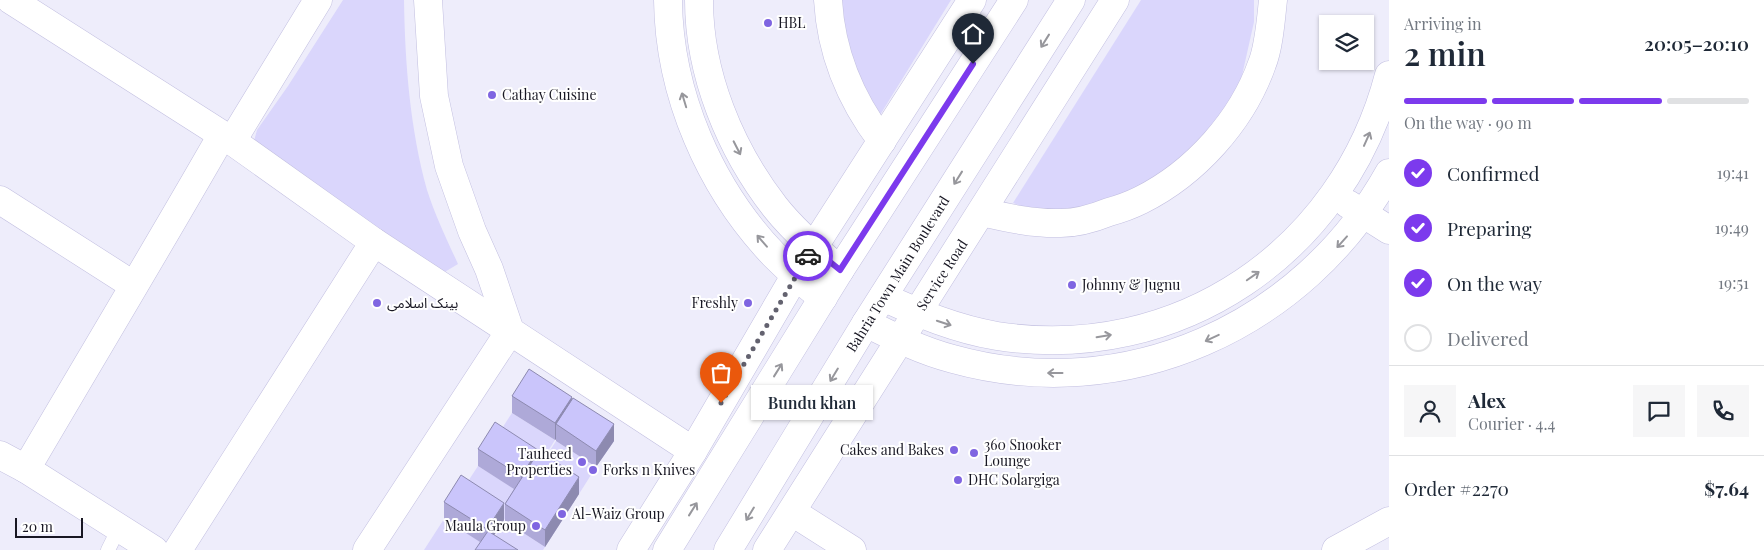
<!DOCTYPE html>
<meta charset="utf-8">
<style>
:root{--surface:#fff;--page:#f6f6f7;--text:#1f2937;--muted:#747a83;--line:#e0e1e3;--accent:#7c3aed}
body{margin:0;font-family:"Playfair Display","Noto Sans Arabic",serif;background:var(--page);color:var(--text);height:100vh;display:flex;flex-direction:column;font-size:19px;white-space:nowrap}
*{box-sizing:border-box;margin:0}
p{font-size:16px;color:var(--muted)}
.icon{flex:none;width:28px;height:28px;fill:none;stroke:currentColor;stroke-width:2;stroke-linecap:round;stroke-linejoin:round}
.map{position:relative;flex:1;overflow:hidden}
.side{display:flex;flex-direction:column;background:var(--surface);width:375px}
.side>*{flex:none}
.fabs{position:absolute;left:1319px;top:15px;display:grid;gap:10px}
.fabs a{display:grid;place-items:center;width:55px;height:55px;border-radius:0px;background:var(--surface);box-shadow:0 1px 4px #0004;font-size:25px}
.scale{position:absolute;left:15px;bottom:12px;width:68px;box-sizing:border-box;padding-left:5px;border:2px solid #181723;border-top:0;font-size:14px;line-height:18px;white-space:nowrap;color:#181723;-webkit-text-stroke:4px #fff;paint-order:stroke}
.pin{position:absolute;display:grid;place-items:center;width:42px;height:42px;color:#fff;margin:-51px -21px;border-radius:50% 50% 50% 0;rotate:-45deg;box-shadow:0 0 5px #0007}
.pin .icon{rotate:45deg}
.courier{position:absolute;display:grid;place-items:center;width:50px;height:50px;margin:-25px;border:4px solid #7c3aed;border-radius:50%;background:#fff;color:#222;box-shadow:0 1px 6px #0007}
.bubble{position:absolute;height:35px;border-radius:0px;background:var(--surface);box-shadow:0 1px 4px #0004;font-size:16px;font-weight:600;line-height:35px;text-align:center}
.overview em{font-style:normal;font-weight:600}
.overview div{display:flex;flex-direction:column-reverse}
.overview{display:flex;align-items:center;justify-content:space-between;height:85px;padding:0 15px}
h1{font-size:32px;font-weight:600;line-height:38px}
.bar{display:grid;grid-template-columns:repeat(4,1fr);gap:8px 5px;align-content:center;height:60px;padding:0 15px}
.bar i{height:6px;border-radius:4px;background:var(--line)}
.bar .on{background:var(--accent)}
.bar p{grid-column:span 4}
.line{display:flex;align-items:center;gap:12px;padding:0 15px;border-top:1px solid var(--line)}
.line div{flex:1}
.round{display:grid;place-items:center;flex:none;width:52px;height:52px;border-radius:0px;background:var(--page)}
ol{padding:0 15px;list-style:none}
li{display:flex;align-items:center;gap:15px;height:55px}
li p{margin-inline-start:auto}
li .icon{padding:5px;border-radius:50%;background:var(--accent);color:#fff;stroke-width:4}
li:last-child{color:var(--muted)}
li i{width:28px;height:28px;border:2px solid var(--line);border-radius:50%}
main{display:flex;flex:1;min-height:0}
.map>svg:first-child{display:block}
</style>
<main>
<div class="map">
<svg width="1389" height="550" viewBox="0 0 1389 550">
<rect width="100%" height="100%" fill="#eeedfb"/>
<g fill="#dad6fc">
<path d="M343,0h61c1,64 6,128 23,190 8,25 20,50 31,74l-15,9 -182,-123 -7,-9 3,-11 31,-44z"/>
<polygon points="839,0 951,0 880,115 855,76"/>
<polygon points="1141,0 1254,0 1254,22 1241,80 1221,117 1178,165 1148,186 1085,208 1054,211 1030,209 1013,203"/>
<polygon points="512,413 555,440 538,467 495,439"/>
<polygon points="556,441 596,467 579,494 539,468"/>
<polygon points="478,466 521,493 504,520 461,492"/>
<polygon points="444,519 487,546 484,550 424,550"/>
<polygon points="505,521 545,547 543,550 491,550 488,548"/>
</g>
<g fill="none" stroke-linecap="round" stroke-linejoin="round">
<defs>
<polyline id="service" points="108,550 119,528"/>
<g id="minor">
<polyline points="11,0 232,141 374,242 693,451"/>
<path d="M828,0c3,53 22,99 54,141"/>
<polyline points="232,141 318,0"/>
<polyline points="0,200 133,285"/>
<path d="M982,212c26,6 52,12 79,11 16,0 33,-5 48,-11 11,-3 22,-7 32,-12 54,-27 101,-79 121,-136 7,-17 9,-46 11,-64"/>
<path d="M26,469c65,-111 132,-222 196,-334"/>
<polyline points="792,512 852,550"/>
<polyline points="178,550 374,242"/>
<polyline points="367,550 510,331 489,269 472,231 449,166 434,96 428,0"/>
<polyline points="631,550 693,451 795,276 972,0"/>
<polyline points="767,550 1115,0"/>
<polyline points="1336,550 1389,521"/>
</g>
<g id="tertiary">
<path d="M668,0c1,94 42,188 106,255 16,16 32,30 49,43"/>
<path d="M699,0c0,74 31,149 76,207 19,24 42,44 65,63"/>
<polyline points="1348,204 1389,230"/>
<path d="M883,297c37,17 73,32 114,39 181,28 346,-84 392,-261"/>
<path d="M866,323c28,14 56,28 87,36 172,48 350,-32 436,-186"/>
<polyline points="0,455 26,469 154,550"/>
<polyline points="667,550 840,270 1014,0"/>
<polyline points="728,550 866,323 1071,0"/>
</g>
</defs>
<use href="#service" stroke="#c2bfe0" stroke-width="15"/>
<use href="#minor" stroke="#c2bfe0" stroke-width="29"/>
<use href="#tertiary" stroke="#c2bfe0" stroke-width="29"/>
<use href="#service" stroke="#fff" stroke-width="14"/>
<use href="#minor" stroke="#fff" stroke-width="28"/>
<use href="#tertiary" stroke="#fff" stroke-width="28"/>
</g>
<g fill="#aea9d8">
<polygon points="512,396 572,399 614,441 596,467 556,441 556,439 555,440 512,413"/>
<polygon points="478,449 538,453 579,494 545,547 505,521 505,504 514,489 478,466"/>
<polygon points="444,502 504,520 494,535 480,542 444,519"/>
</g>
<g fill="#8d8ab0">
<polygon points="572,397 572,414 556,424 556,439 555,440 555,423"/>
<polygon points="614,424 614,441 596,467 596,451"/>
<polygon points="538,450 538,467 521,493 521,476"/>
<polygon points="579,477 579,494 545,547 545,530"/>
<polygon points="504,503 504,520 487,546 487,529"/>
</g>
<g fill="#cac5fb" stroke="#8d8ab0">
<polygon points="529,369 572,397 555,423 512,396"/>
<polygon points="573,398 614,424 596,451 556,424"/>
<polygon points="495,422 538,450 521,476 478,449"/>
<polygon points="539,451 579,477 545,530 505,504"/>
<polygon points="461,475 504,503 487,529 444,502"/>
<polygon points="488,531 518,550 475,550"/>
</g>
<defs><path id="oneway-shaft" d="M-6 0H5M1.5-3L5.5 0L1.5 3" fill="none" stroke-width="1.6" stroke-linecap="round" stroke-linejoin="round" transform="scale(1.25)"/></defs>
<g stroke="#97979c">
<use href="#oneway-shaft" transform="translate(1045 41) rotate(122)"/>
<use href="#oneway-shaft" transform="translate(684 100) rotate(-107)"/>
<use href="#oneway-shaft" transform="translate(1367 139) rotate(-66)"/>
<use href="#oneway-shaft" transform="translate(737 148) rotate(63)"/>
<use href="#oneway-shaft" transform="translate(958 178) rotate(122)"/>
<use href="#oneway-shaft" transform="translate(762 241) rotate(-131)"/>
<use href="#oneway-shaft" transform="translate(1342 242) rotate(132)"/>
<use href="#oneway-shaft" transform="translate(1253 276) rotate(-35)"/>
<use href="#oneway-shaft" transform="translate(944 323) rotate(18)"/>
<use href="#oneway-shaft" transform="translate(1104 336) rotate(-9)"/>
<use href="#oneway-shaft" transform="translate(1212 338) rotate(155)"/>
<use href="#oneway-shaft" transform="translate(778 370) rotate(-58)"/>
<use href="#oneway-shaft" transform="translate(1055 373) rotate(180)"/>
<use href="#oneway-shaft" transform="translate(834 375) rotate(121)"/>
<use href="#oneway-shaft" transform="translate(693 509) rotate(-58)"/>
<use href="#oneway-shaft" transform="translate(750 514) rotate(121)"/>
</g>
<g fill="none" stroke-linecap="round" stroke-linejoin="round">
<polyline stroke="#63626f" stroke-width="5" stroke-dasharray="0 9" points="721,403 808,256"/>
<polyline stroke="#7c3aed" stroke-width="6" points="808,256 813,248 840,270 973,64"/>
</g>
<g fill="#7f65e1" stroke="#fff" stroke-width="2">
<circle cx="768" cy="23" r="5"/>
<circle cx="492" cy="95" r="5"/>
<circle cx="1072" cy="285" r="5"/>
<circle cx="377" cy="303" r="5"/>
<circle cx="748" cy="303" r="5"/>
<circle cx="954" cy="450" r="5"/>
<circle cx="974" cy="453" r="5"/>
<circle cx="582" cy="462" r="5"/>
<circle cx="593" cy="470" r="5"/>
<circle cx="958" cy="480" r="5"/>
<circle cx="562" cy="514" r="5"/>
<circle cx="536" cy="526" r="5"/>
</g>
<g text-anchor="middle" stroke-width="4" stroke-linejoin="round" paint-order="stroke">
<g font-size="14" fill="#181723" stroke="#fff" text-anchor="start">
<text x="778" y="28">HBL</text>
<text x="502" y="100">Cathay Cuisine</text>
<text x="1082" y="290">Johnny &amp; Jugnu</text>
<text x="387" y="308">بینک اسلامی</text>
<text x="738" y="308" text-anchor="end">Freshly</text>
<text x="984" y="450">360 Snooker<tspan x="984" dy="16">Lounge</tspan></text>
<text x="944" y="455" text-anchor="end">Cakes and Bakes</text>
<text x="572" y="459" text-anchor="end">Tauheed<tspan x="572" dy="16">Properties</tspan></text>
<text x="603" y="475">Forks n Knives</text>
<text x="968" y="485">DHC Solargiga</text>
<text x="572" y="519">Al-Waiz Group</text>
<text x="526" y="531" text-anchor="end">Maula Group</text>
</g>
<g font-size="14" fill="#181723" stroke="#fff">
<text transform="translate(898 274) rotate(-58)" y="5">Bahria Town Main Boulevard</text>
<text transform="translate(942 275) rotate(-57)" y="5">Service Road</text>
</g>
</g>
</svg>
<div class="fabs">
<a><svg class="icon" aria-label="layers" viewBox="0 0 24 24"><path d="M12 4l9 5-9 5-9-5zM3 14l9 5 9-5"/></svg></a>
</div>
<div class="scale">20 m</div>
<div class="pin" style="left:721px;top:403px;background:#ea580c"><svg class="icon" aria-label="bag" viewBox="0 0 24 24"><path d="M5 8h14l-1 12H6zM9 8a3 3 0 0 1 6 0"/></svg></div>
<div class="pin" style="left:973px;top:64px;background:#1f2937"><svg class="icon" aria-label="home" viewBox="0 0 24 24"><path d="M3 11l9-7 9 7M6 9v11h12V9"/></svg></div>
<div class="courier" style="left:808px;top:256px"><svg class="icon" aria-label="car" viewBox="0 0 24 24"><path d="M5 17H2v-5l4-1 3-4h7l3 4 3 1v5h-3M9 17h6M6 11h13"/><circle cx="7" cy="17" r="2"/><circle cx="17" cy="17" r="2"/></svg></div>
<div class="bubble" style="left:751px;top:385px;width:122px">Bundu khan</div>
</div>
<section class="side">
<div class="overview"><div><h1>2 min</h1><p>Arriving in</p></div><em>20:05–20:10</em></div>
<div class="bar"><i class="on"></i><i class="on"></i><i class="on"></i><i></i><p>On the way · 90 m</p></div>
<ol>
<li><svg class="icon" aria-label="check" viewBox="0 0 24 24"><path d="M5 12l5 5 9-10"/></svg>Confirmed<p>19:41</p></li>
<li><svg class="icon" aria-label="check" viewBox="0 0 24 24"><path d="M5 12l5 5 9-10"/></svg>Preparing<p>19:49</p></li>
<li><svg class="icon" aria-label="check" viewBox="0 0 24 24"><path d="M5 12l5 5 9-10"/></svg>On the way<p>19:51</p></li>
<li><i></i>Delivered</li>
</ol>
<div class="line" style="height:90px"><a class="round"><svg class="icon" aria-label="person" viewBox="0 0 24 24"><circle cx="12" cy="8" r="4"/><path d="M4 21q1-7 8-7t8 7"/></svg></a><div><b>Alex</b><p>Courier · 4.4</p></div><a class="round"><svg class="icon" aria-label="chat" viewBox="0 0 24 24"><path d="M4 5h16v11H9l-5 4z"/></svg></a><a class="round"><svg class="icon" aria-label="phone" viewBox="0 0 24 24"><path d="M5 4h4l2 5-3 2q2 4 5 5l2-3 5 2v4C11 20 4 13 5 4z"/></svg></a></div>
<div class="line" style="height:65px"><div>Order #2270</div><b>$7.64</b></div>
</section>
</main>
